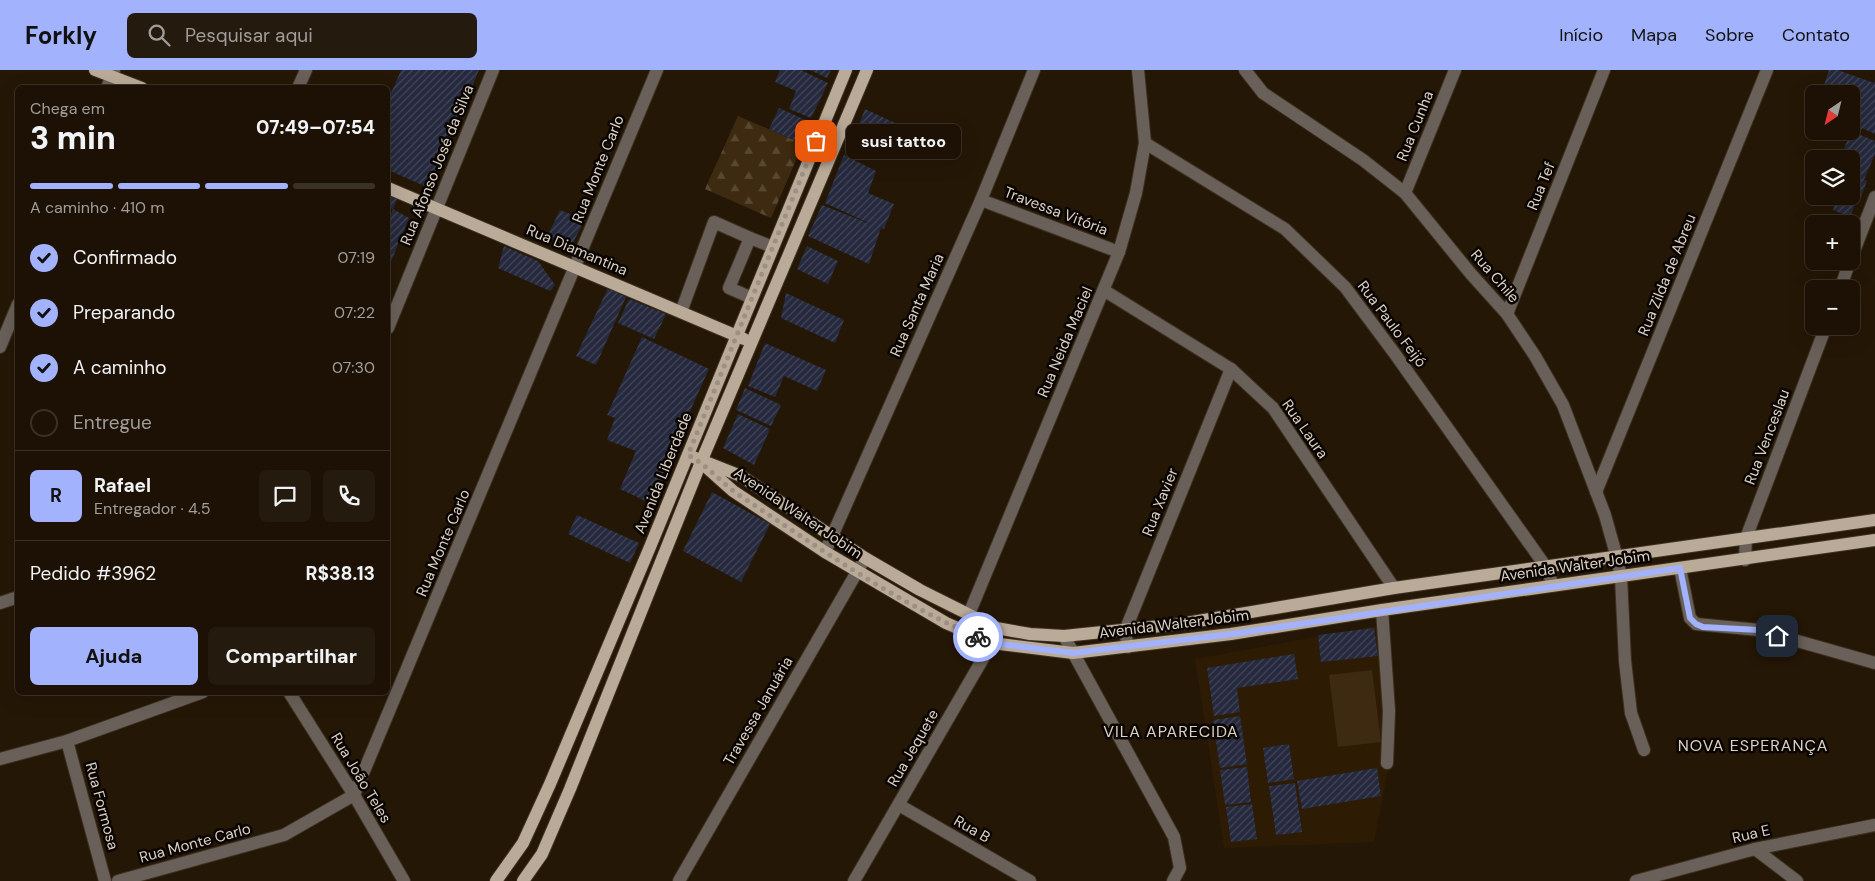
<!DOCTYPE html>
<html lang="pt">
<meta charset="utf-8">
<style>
:root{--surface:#1c1104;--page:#251a0e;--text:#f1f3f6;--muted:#a09d9a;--line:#3a3126;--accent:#a3b2fd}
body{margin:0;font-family:"DM Sans",sans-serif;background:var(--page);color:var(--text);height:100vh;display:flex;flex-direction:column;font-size:19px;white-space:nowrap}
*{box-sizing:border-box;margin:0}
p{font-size:16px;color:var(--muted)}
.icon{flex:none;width:28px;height:28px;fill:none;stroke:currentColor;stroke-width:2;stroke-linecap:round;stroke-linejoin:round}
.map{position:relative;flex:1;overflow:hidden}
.details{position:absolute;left:15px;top:15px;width:375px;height:610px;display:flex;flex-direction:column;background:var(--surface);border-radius:8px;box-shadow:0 5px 20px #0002,0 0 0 1px var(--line)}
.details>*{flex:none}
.needle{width:32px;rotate:215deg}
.buttons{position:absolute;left:1805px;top:15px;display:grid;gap:10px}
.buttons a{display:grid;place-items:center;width:55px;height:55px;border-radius:8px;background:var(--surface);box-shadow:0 5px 20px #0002,0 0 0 1px var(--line);font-size:25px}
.pin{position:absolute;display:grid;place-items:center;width:42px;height:42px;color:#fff;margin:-21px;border-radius:10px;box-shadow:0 2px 8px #0006}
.courier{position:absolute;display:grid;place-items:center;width:50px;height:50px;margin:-25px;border:4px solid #a3b2fd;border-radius:50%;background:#fff;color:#222;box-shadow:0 1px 6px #0007}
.bubble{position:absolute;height:35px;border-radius:8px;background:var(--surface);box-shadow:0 5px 20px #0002,0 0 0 1px var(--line);font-size:16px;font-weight:800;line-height:35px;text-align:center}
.headline em{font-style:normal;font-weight:800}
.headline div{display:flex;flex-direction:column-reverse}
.headline{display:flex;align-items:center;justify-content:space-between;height:85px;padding:0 15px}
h1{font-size:32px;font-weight:800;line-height:38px}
.bar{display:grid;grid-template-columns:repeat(4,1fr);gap:8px 5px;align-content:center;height:60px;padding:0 15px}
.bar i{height:6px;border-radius:4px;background:var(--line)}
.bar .on{background:var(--accent)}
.bar p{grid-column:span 4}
.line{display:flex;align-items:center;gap:12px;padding:0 15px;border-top:1px solid var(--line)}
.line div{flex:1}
.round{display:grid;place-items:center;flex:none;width:52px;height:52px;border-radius:8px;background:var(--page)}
ol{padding:0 15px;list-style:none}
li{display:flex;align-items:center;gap:15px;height:55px}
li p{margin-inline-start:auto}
li .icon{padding:5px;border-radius:50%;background:var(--accent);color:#111;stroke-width:4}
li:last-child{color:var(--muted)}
li i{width:28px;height:28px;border:2px solid var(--line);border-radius:50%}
.primary-button{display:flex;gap:10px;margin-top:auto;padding:10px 15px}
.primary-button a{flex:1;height:58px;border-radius:8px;background:var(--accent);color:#111;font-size:20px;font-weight:800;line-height:58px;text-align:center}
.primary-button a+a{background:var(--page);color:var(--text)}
header{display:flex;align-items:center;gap:30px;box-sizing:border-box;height:70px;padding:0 25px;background:var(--accent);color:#111}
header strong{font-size:24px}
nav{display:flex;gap:28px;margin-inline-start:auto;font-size:18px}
.search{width:350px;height:45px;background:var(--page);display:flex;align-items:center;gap:12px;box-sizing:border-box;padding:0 18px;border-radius:8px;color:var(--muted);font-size:19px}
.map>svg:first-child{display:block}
</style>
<header>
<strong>Forkly</strong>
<div class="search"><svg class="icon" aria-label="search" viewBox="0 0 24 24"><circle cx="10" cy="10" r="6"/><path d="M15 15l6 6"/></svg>Pesquisar aqui</div>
<nav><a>Início</a><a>Mapa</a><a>Sobre</a><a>Contato</a></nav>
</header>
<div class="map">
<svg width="1875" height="811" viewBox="0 0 1875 811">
<defs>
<pattern id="forest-firs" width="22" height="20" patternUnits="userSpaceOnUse" patternTransform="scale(1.25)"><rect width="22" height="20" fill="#3e2a10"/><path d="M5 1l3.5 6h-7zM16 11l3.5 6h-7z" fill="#594831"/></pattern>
<pattern id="building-hatch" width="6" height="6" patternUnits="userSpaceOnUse" patternTransform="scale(1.25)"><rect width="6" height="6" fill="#25293d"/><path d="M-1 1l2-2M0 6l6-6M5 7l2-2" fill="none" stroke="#444758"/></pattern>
</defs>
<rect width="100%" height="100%" fill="#251706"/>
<polygon fill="#2d1b03" points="1386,554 1394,669 1374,772 1224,778 1195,589"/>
<polygon fill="url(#forest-firs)" points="738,46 803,74 771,148 705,119"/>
<polygon fill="#3e2a10" points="1372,600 1381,672 1338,677 1329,605"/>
<g fill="url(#building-hatch)">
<polygon points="401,0 479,0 429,118 388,100 388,30"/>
<polygon points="780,0 801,0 828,13 811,48 789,39 796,21 775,12"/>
<polygon points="810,0 831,0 827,8"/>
<polygon points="1829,0 1838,0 1874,13 1875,10 1875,64 1862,58 1860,63 1851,59 1857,45 1851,42 1851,24 1821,24"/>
<polygon points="779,38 810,52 803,74 769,59"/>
<polygon points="865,39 906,58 894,82 856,62"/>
<polygon points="1851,61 1875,71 1875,84 1864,110 1867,111 1861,127 1851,123 1851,89 1840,89"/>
<polygon points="844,85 876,101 868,123 894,134 884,159 881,158 869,194 808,166 822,135 873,155 825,133"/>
<polygon points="388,122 398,127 393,139 409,148 390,194 388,192 388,153 393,139 388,137"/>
<polygon points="1838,126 1857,129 1850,147 1833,140"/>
<polygon points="560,140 585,150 570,178 547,167"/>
<polygon points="504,176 538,191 555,215 550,221 498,198"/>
<polygon points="807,176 838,191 828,214 797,199"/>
<polygon points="608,218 626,227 596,295 576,286"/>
<polygon points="786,223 844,250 835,273 781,248"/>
<polygon points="629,229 666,244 654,269 618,253"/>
<polygon points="642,267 709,299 666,394 654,435 620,419 636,381 607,370 615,348 607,345"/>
<polygon points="765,273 826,300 817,321 784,306 775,327 748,316"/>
<polygon points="745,318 781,335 771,356 736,340"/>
<polygon points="738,344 770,359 754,395 723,378"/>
<polygon points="712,422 770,454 741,512 683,481"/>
<polygon points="577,445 639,473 630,493 568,464"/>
<polygon points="1374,558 1378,586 1321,592 1318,565"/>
<polygon points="1294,584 1298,609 1237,618 1240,642 1214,646 1207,598"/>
<polygon points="1240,646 1247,694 1220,698 1213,650"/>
<polygon points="1289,674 1294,709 1268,713 1263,678"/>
<polygon points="1247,697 1251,732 1225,735 1220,700"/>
<polygon points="1377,698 1381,726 1302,739 1297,711"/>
<polygon points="1295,713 1302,762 1276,765 1269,716"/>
<polygon points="1252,734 1257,769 1231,772 1226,737"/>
</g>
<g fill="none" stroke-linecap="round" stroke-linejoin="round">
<defs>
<g id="minor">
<polyline points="1245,0 1263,23 1363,90 1405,123 1471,204 1507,244 1535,286 1563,335 1605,445 1617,488 1621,507 1625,591 1631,643 1644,680"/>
<polyline points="107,18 114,0"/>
<polyline points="298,18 306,0"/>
<polyline points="1145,73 1285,159 1345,217 1395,284 1546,497 1553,515"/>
<polyline points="1405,123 1455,0"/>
<polyline points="981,130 1119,182"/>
<polyline points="1851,189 1875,127"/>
<polyline points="1840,219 1850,191"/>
<polyline points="1105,221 1231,299 1273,338 1394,518"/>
<polyline points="752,228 729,218 750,168 773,177"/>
<polyline points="681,242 714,152 750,168"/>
<polyline points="1507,244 1604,0"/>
<polyline points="388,258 493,0"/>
<polyline points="0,277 18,234"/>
<polyline points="1596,422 1767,0"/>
<polyline points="825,482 981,130 1034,0"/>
<polyline points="1745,490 1746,468 1826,256"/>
<polyline points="1680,498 1690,548 1696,554 1759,560 1875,593"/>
<polyline points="0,533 18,527"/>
<polyline points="1382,540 1389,641 1387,693"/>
<polyline points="969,544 1119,182 1136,123 1145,73 1138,0"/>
<polyline points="1064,566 1174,767 1180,798 1173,811"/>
<polyline points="1128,577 1125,561 1231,299"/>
<polyline points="289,622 354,725 404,811"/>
<polyline points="67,671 105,811"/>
<polyline points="0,689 67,671 203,622"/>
<polyline points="899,735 1030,811"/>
<polyline points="1755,779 1797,811"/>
<polyline points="118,811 284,765 354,725 657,0"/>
<polyline points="679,811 865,488"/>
<polyline points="854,811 992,573 996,558"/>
<polyline points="1636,811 1755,779 1875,755"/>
</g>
<g id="major">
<polyline points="95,0 142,18"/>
<polyline points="388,118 744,269"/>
<polyline points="688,385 741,406 865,488 920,520 996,558 1030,564 1064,566 1180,554 1394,518 1875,450"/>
<polyline points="705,396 733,421 825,482 946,553 992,573 1073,583 1231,564 1382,540 1875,470"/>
<polyline points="496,811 523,773 550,714 650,477 846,0"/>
<polyline points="523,811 542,784 570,719 701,392 867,0"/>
</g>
</defs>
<use href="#minor" stroke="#3e3121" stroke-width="14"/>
<use href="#major" stroke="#3e3121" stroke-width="14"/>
<use href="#minor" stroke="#696159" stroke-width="12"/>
<use href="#major" stroke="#baaa98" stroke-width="12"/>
</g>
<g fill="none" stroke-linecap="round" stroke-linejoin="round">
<path stroke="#9b9083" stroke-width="5" stroke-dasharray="0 9" d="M816,71l-128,314c21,11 34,29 54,42 76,50 151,104 236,140"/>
<polyline stroke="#a3b2fd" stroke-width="6" points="978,567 992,573 1073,583 1232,564 1680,498 1690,548 1696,554 1703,557 1759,560 1777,566"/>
</g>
<g text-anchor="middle" stroke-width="5" stroke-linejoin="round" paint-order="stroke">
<g font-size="15" fill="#dad1c6" stroke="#0a0501">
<text transform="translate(1415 56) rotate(-68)" y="5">Rua Cunha</text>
<text transform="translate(437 95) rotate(-68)" y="5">Rua Afonso José da Silva</text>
<text transform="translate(598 99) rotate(-68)" y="5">Rua Monte Carlo</text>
<text transform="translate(1541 116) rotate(-68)" y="5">Rua Tef</text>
<text transform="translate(1056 141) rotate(21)" y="5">Travessa Vitória</text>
<text transform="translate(577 180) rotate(23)" y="5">Rua Diamantina</text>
<text transform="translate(1667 205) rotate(-68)" y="5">Rua Zilda de Abreu</text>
<text transform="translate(1495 206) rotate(49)" y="5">Rua Chile</text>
<text transform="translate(917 235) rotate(-66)" y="5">Rua Santa Maria</text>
<text transform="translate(1392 254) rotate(53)" y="5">Rua Paulo Feijó</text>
<text transform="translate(1065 272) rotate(-67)" y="5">Rua Neida Maciel</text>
<text transform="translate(1305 359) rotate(55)" y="5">Rua Laura</text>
<text transform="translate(1767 367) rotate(-69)" y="5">Rua Venceslau</text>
<text transform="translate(663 403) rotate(-68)" y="5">Avenida Liberdade</text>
<text transform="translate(1160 432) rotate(-68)" y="5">Rua Xavier</text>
<text transform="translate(798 443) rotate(34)" y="5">Avenida Walter Jobim</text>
<text transform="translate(443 473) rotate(-67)" y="5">Rua Monte Carlo</text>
<text transform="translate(1575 496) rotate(-8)" y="5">Avenida Walter Jobim</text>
<text transform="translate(1174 554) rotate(-7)" y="5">Avenida Walter Jobim</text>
<text transform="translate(758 641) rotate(-60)" y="5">Travessa Januária</text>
<text transform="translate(913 678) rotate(-60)" y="5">Rua Jequete</text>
<text transform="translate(361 708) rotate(59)" y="5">Rua João Teles</text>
<text transform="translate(102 736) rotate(75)" y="5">Rua Formosa</text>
<text transform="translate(972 759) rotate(30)" y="5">Rua B</text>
<text transform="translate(1751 764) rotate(-13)" y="5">Rua E</text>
<text transform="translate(195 773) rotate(-15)" y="5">Rua Monte Carlo</text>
</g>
<g font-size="16" letter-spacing="1" fill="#dad1c6" stroke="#0a0501">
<text x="1171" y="667">VILA APARECIDA</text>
<text x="1753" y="681">NOVA ESPERANÇA</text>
</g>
</g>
</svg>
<div class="buttons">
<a><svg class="needle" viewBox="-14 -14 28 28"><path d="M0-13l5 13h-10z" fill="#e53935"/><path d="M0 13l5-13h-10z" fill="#a09d9a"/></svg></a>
<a><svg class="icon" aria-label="layers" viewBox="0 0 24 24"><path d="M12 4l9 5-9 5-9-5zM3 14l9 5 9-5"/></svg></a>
<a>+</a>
<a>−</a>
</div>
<div class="pin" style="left:816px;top:71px;background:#ea580c"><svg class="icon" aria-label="bag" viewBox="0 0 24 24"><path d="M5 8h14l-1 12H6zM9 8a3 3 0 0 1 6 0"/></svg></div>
<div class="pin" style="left:1777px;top:566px;background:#1f2937"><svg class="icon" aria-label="home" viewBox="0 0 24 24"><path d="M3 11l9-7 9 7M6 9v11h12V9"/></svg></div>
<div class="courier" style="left:978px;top:567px"><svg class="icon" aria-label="bike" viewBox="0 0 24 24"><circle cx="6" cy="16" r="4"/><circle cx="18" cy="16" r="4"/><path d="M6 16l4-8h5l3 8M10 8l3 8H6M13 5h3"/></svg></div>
<div class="bubble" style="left:846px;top:54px;width:115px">susi tattoo</div>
<section class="details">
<div class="headline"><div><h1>3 min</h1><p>Chega em</p></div><em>07:49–07:54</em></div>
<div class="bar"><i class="on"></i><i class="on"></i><i class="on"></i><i></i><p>A caminho · 410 m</p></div>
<ol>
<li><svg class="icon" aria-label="check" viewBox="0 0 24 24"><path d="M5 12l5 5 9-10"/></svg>Confirmado<p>07:19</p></li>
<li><svg class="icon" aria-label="check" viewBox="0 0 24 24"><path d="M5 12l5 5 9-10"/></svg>Preparando<p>07:22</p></li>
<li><svg class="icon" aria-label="check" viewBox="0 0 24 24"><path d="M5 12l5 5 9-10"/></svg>A caminho<p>07:30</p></li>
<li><i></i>Entregue</li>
</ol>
<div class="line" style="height:90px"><b class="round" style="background:var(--accent);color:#111">R</b><div><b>Rafael</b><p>Entregador · 4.5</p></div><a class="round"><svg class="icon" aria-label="chat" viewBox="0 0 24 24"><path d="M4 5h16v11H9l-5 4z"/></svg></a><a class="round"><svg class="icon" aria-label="phone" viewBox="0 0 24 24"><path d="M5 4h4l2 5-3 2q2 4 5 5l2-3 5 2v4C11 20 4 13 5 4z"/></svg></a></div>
<div class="line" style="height:65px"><div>Pedido #3962</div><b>R$38.13</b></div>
<div class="primary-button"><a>Ajuda</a><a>Compartilhar</a></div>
</section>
</div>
